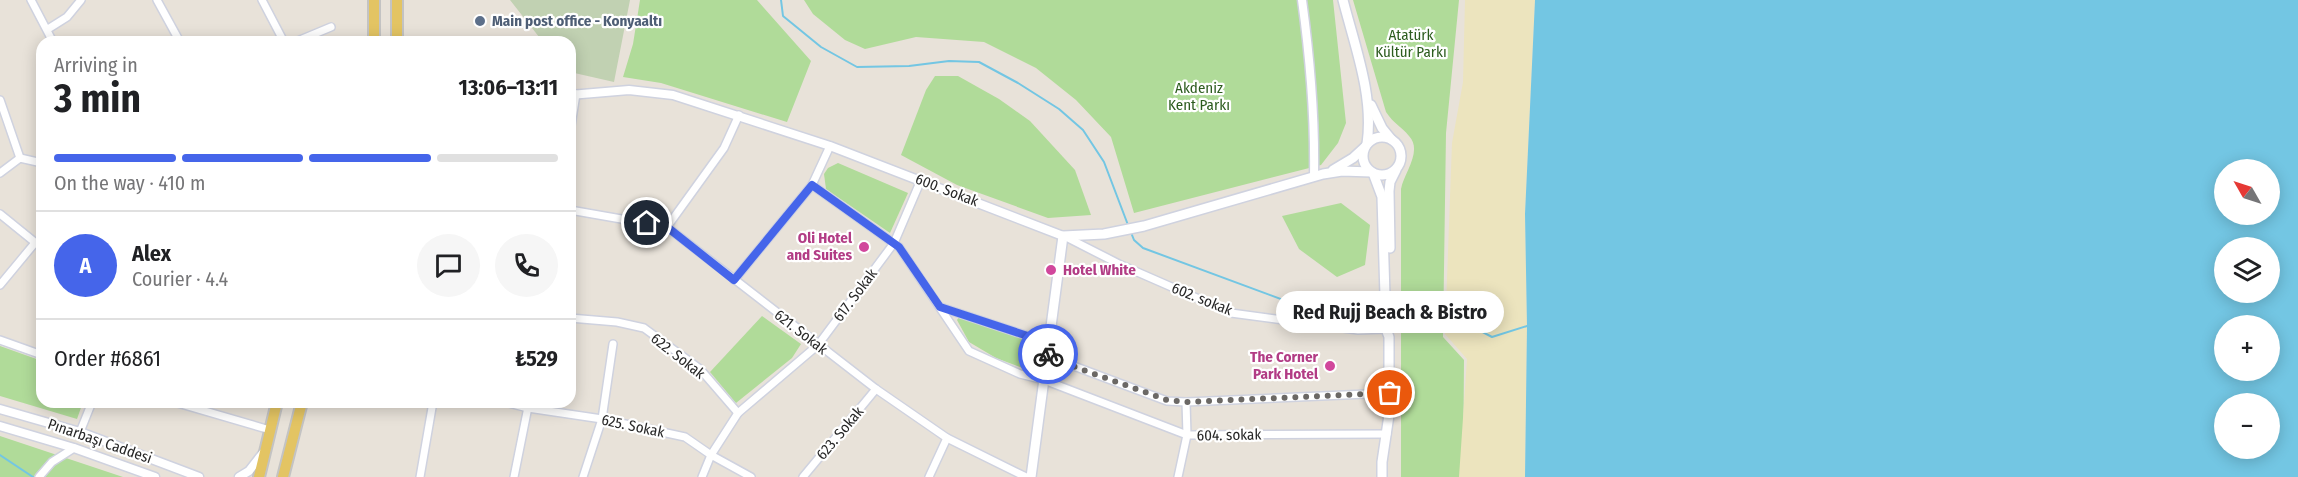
<!DOCTYPE html>
<meta charset="utf-8">
<style>
:root{--surface:#fff;--page:#f6f6f6;--text:#202124;--muted:#757577;--line:#e0e0e0;--accent:#4565ea}
body{margin:0;font-family:"Fira Sans Condensed",sans-serif;background:var(--page);color:var(--text);height:100vh;display:flex;flex-direction:column;font-size:22px;white-space:nowrap}
*{box-sizing:border-box;margin:0}
p{font-size:20px;color:var(--muted)}
.icon{flex:none;width:33px;height:33px;fill:none;stroke:currentColor;stroke-width:2;stroke-linecap:round;stroke-linejoin:round}
.map{position:relative;flex:1;overflow:hidden}
.panel{position:absolute;left:36px;top:36px;width:540px;height:372px;display:flex;flex-direction:column;background:var(--surface);border-radius:18px;box-shadow:0 3px 15px #0003}
.panel>*{flex:none}
.needle{width:39px;rotate:309deg}
.buttons{position:absolute;left:2214px;top:159px;display:grid;gap:12px}
.buttons a{display:grid;place-items:center;width:66px;height:66px;border-radius:50%;background:var(--surface);box-shadow:0 3px 15px #0003;font-size:30px}
.pin{position:absolute;display:grid;place-items:center;width:51px;height:51px;color:#fff;margin:-26px;border:3px solid #fff;border-radius:50%;box-shadow:0 2px 6px #0007}
.courier{position:absolute;display:grid;place-items:center;width:60px;height:60px;margin:-30px;border:4px solid #4565ea;border-radius:50%;background:#fff;color:#222;box-shadow:0 2px 8px #0007}
.bubble{position:absolute;height:42px;border-radius:21px;background:var(--surface);box-shadow:0 3px 15px #0003;font-size:20px;font-weight:700;line-height:42px;text-align:center}
.summary em{font-style:normal;font-weight:700}
.summary div{display:flex;flex-direction:column-reverse}
.summary{display:flex;align-items:center;justify-content:space-between;height:102px;padding:0 18px}
h1{font-size:39px;font-weight:700;line-height:45px}
.bar{display:grid;grid-template-columns:repeat(4,1fr);gap:9px 6px;align-content:center;height:72px;padding:0 18px}
.bar i{height:8px;border-radius:4px;background:var(--line)}
.bar .selected{background:var(--accent)}
.bar p{grid-column:span 4}
.line{display:flex;align-items:center;gap:15px;padding:0 18px;border-top:2px solid var(--line)}
.line div{flex:1}
.round{display:grid;place-items:center;flex:none;width:63px;height:63px;border-radius:32px;background:var(--page)}
.map>svg:first-child{display:block}
</style>
<div class="map">
<svg width="2298" height="477" viewBox="0 0 2298 477">
<rect width="100%" height="100%" fill="#e8e2d9"/>
<g fill="#b0db99">
<polygon points="640,0 757,0 811,61 787,122 661,83 623,77 633,44"/>
<polygon points="804,0 1333,0 1346,123 1338,143 1321,165 1134,213 1111,137 1076,100 1036,68 984,42 916,37 865,49 845,40 813,14"/>
<path d="M1353,0h106l-13,133 -3,204 21,23 -1,117h-62v-288c3,-16 22,-38 8,-53 -8,-10 -15,-12 -23,-24z"/>
<polygon points="935,76 958,76 999,99 1030,121 1075,170 1091,215 1048,218 957,185 901,155 926,90"/>
<polygon points="838,163 908,193 890,233 826,189 824,174 828,168"/>
<polygon points="1341,203 1370,225 1365,265 1337,277 1299,249 1282,216"/>
<polygon points="762,316 801,344 792,358 736,403 710,372"/>
<polygon points="959,317 1035,341 1031,371 996,358 969,342 957,320"/>
<polygon points="0,346 42,361 42,402 83,402 77,419 0,396"/>
<polygon points="0,436 123,477 0,477"/>
</g>
<polygon fill="#ece4be" points="1465,0 1535,0 1525,214 1527,326 1525,477 1459,477 1467,359 1445,334 1452,143 1463,82"/>
<polygon fill="#c1d1b2" points="510,0 630,0 614,82 570,72 570,42 543,42"/>
<path fill="#73c6e3" fill-rule="evenodd" d="M1535,0h763v477h-773l2,-151 -2,-112zM2224,170h46v44h-46zM2224,248h46v44h-46zM2224,326h46v44h-46zM2224,404h46v44h-46z"/>
<g fill="none" stroke-linecap="round" stroke-linejoin="round">
<g stroke="#73c6e3" stroke-width="2">
<polyline points="781,0 783,16 821,47 857,67 909,66 949,61 979,62 1018,83 1059,109 1083,130 1104,162 1128,225"/>
<polyline points="1130,230 1134,240 1143,248 1305,308 1372,313"/>
<polyline points="1423,310 1445,312 1492,337 1527,326"/>
<polyline points="0,455 33,477"/>
</g>
<defs>
<g id="minor">
<polyline points="31,0 53,42"/>
<polyline points="157,0 180,42"/>
<polyline points="262,0 284,42"/>
<polyline points="48,29 67,17 81,0"/>
<polyline points="295,42 331,27"/>
<polyline points="0,100 20,158"/>
<polyline points="570,132 576,94"/>
<polyline points="20,158 42,163"/>
<polyline points="0,173 20,158"/>
<polyline points="812,185 899,247 969,351 1020,374 1044,380 1187,435 1387,434"/>
<polyline points="570,210 667,227 876,389 947,438 1026,477"/>
<polyline points="0,214 42,248"/>
<polyline points="667,227 724,148 739,115"/>
<polyline points="1064,236 1119,264 1231,313 1358,330 1386,329"/>
<polyline points="734,280 812,185 830,146"/>
<polyline points="0,285 34,244"/>
<polyline points="940,307 1049,343"/>
<polyline points="570,318 617,322 644,328 700,369 738,413"/>
<polyline points="0,340 42,355"/>
<polyline points="1047,356 1167,401 1186,402 1390,393"/>
<polyline points="174,402 270,430"/>
<polyline points="505,402 528,408 602,419 685,437 711,455 751,477"/>
<polyline points="80,432 92,402"/>
<polyline points="39,477 52,462 74,448"/>
<polyline points="420,477 433,402"/>
<polyline points="514,477 529,402"/>
<polyline points="583,477 602,419 613,344"/>
<polyline points="702,477 711,455 738,413 818,345 894,243 921,180"/>
<polyline points="803,477 876,389"/>
<polyline points="929,477 947,438"/>
<polyline points="1178,477 1187,435 1186,402"/>
</g>
<g id="tertiary">
<path d="M1302,0c8,58 13,118 12,176"/>
<polyline points="570,95 629,90 673,95 830,146 1063,236"/>
<polyline points="0,409 80,432 199,477"/>
<polyline points="0,426 74,448 155,477"/>
<polyline points="239,477 249,471 263,453"/>
</g>
<g id="secondary">
<path d="M1343,0c12,47 31,96 24,144"/>
<polyline points="1371,105 1382,128 1391,139"/>
<circle cx="1382" cy="156" r="19"/>
<polyline points="1333,170 1353,158 1365,147"/>
<polyline points="1373,173 1382,197 1386,329 1389,337 1389,415 1382,462 1382,477"/>
<polyline points="1390,248 1389,191 1390,182 1396,170"/>
<polyline points="1031,477 1063,236 1104,234 1144,226 1323,174 1342,171 1371,172"/>
</g>
<g id="primary">
<polyline points="374,42 374,0"/>
<polyline points="397,42 397,0"/>
<polyline points="259,477 277,402"/>
<polyline points="283,477 302,402"/>
</g>
</defs>
<use href="#minor" stroke="#cfd2df" stroke-width="10"/>
<use href="#tertiary" stroke="#cfd2df" stroke-width="11"/>
<use href="#secondary" stroke="#cfd2df" stroke-width="12"/>
<use href="#primary" stroke="#c3c3c3" stroke-width="14"/>
<use href="#minor" stroke="#fff" stroke-width="7"/>
<use href="#tertiary" stroke="#fff" stroke-width="8"/>
<use href="#secondary" stroke="#fff" stroke-width="9"/>
<use href="#primary" stroke="#e3c463" stroke-width="10"/>
</g>
<g fill="none" stroke-linecap="round" stroke-linejoin="round">
<polyline stroke="#6b6865" stroke-width="6" stroke-dasharray="0 10.8" points="1048,354 1047,357 1167,400 1186,402 1390,393"/>
<polyline stroke="#4565ea" stroke-width="8" points="647,223 667,227 734,280 812,185 899,247 940,307 1049,343 1048,354"/>
</g>
<circle fill="#5c6f8a" stroke="#fff" stroke-width="2" cx="480" cy="21" r="6"/>
<g fill="#d1479c" stroke="#fff" stroke-width="2">
<circle cx="864" cy="247" r="6"/>
<circle cx="1051" cy="270" r="6"/>
<circle cx="1330" cy="366" r="6"/>
</g>
<g text-anchor="middle" stroke-width="4.5" stroke-linejoin="round" paint-order="stroke">
<g font-size="15" font-weight="bold" fill="#4e5e75" stroke="#fff" text-anchor="start">
<text x="492" y="26">Main post office - Konyaaltı</text>
</g>
<g font-size="15" fill="#2c5c1e" stroke="#fff">
<text x="1411" y="40">Atatürk<tspan x="1411" dy="17">Kültür Parkı</tspan></text>
<text x="1199" y="93">Akdeniz<tspan x="1199" dy="17">Kent Parkı</tspan></text>
</g>
<g font-size="15" fill="#272727" stroke="#fff">
<text transform="translate(947 190) rotate(21)" y="5">600. Sokak</text>
<text transform="translate(855 295) rotate(-53)" y="5">617. Sokak</text>
<text transform="translate(1202 299) rotate(22)" y="5">602. sokak</text>
<text transform="translate(801 332) rotate(38)" y="5">621. Sokak</text>
<text transform="translate(678 356) rotate(38)" y="5">622. Sokak</text>
<text transform="translate(633 426) rotate(12)" y="5">625. Sokak</text>
<text transform="translate(840 433) rotate(-50)" y="5">623. Sokak</text>
<text transform="translate(1229 435) rotate(-1)" y="5">604. sokak</text>
<text transform="translate(100 441) rotate(19)" y="5">Pınarbaşı Caddesi</text>
</g>
<g font-size="15" font-weight="bold" fill="#b23c85" stroke="#fff" text-anchor="end">
<text x="852" y="243">Oli Hotel<tspan x="852" dy="17">and Suites</tspan></text>
<text x="1063" y="275" text-anchor="start">Hotel White</text>
<text x="1318" y="362">The Corner<tspan x="1318" dy="17">Park Hotel</tspan></text>
</g>
</g>
</svg>
<div class="buttons">
<a><svg class="needle" viewBox="-14 -14 28 28"><path d="M0-13l5 13h-10z" fill="#e53935"/><path d="M0 13l5-13h-10z" fill="#757577"/></svg></a>
<a><svg class="icon" aria-label="layers" viewBox="0 0 24 24"><path d="M12 4l9 5-9 5-9-5zM3 14l9 5 9-5"/></svg></a>
<a>+</a>
<a>−</a>
</div>
<div class="pin" style="left:1390px;top:393px;background:#ea580c"><svg class="icon" aria-label="bag" viewBox="0 0 24 24"><path d="M5 8h14l-1 12H6zM9 8a3 3 0 0 1 6 0"/></svg></div>
<div class="pin" style="left:647px;top:223px;background:#1f2937"><svg class="icon" aria-label="home" viewBox="0 0 24 24"><path d="M3 11l9-7 9 7M6 9v11h12V9"/></svg></div>
<div class="courier" style="left:1048px;top:354px"><svg class="icon" aria-label="bike" viewBox="0 0 24 24"><circle cx="6" cy="16" r="4"/><circle cx="18" cy="16" r="4"/><path d="M6 16l4-8h5l3 8M10 8l3 8H6M13 5h3"/></svg></div>
<div class="bubble" style="left:1276px;top:291px;width:228px">Red Rujj Beach &amp; Bistro</div>
<section class="panel">
<div class="summary"><div><h1>3 min</h1><p>Arriving in</p></div><em>13:06–13:11</em></div>
<div class="bar"><i class="selected"></i><i class="selected"></i><i class="selected"></i><i></i><p>On the way · 410 m</p></div>
<div class="line" style="height:108px"><b class="round" style="background:var(--accent);color:#fff">A</b><div><b>Alex</b><p>Courier · 4.4</p></div><a class="round"><svg class="icon" aria-label="chat" viewBox="0 0 24 24"><path d="M4 5h16v11H9l-5 4z"/></svg></a><a class="round"><svg class="icon" aria-label="phone" viewBox="0 0 24 24"><path d="M5 4h4l2 5-3 2q2 4 5 5l2-3 5 2v4C11 20 4 13 5 4z"/></svg></a></div>
<div class="line" style="height:78px"><div>Order #6861</div><b>₺529</b></div>
</section>
</div>
